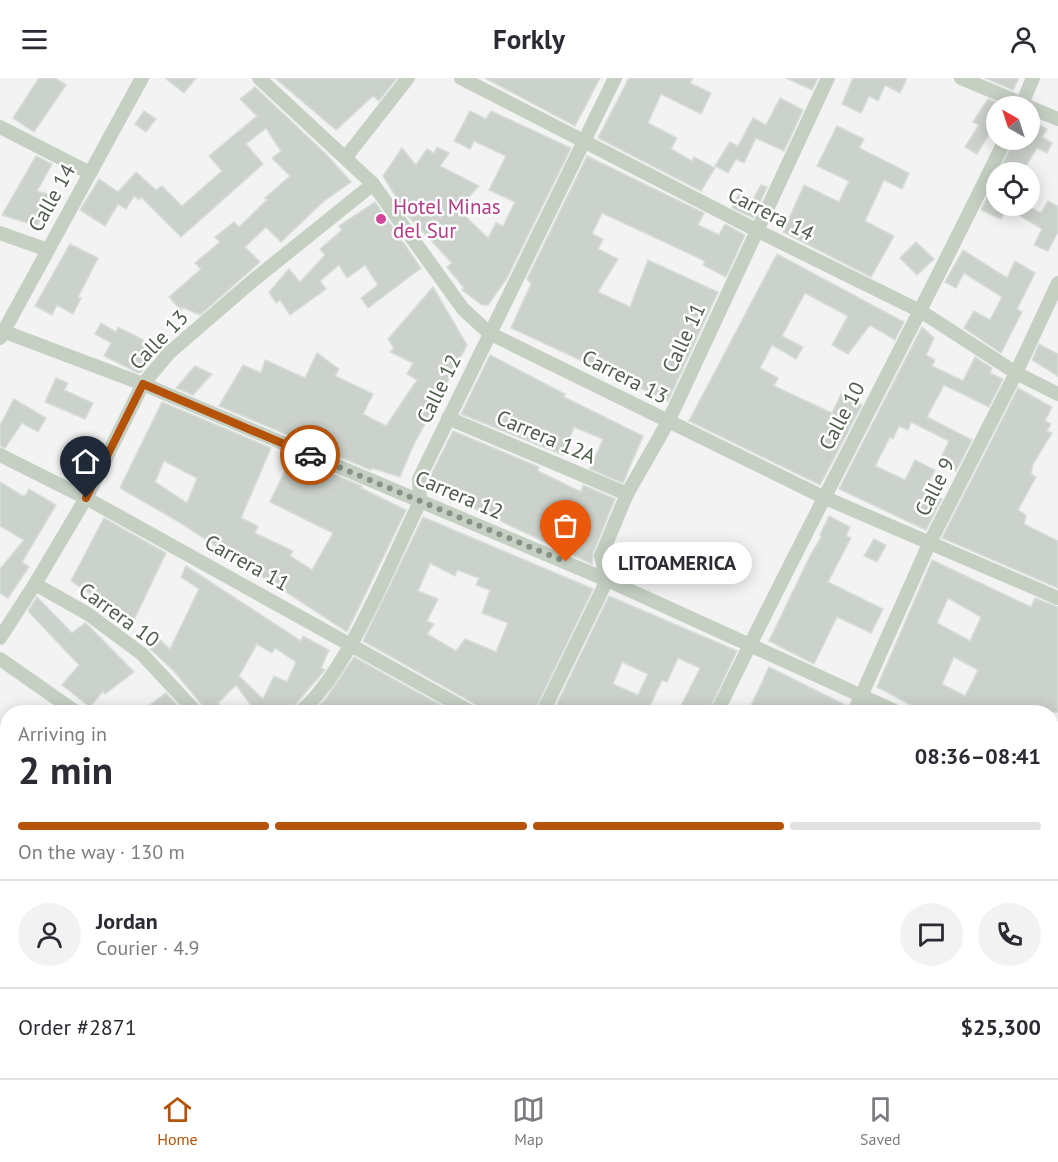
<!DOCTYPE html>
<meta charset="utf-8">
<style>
:root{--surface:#fff;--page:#f2f2f3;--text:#2b2b33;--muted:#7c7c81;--line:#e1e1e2;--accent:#b45309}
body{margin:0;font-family:"PT Sans",sans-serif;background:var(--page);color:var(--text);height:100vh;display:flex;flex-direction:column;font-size:22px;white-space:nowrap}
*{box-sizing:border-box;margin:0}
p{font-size:20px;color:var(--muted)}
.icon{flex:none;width:33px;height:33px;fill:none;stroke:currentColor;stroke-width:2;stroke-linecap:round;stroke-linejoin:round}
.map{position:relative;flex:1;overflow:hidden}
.side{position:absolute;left:0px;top:627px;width:1059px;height:374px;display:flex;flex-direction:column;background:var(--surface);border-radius:24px 24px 0 0;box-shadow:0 3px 15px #0003}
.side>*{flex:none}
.needle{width:39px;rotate:321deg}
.controls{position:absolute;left:986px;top:18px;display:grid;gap:12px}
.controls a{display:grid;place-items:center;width:54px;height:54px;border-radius:50%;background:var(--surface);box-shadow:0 3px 15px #0003;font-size:30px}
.pin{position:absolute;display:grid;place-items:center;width:51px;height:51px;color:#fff;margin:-62px -26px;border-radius:50% 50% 50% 0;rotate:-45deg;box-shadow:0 0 6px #0007}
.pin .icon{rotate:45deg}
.courier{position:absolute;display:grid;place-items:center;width:60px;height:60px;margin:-30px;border:4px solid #b45309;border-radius:50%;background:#fff;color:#222;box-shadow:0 2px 8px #0007}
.bubble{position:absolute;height:42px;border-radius:21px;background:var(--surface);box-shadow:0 3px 15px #0003;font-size:20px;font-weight:700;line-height:42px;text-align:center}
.summary em{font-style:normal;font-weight:700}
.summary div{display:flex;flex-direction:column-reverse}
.summary{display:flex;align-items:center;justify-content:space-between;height:102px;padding:0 18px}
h1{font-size:39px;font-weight:700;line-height:45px}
.bar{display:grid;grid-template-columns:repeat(4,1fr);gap:9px 6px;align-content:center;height:72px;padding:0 18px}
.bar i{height:8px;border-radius:4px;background:var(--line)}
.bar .on{background:var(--accent)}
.bar p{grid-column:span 4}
.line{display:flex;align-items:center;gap:15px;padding:0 18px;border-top:2px solid var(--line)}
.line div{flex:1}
.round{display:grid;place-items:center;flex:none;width:63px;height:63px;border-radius:32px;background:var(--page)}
header{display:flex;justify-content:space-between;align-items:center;height:78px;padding:0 18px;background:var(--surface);font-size:27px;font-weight:700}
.menu{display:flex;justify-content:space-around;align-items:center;height:84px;border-top:2px solid var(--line);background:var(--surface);font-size:16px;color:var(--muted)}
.menu a{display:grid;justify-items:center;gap:3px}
.menu .on{color:var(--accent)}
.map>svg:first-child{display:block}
</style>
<header><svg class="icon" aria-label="menu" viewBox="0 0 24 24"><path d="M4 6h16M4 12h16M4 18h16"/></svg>Forkly<svg class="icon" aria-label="person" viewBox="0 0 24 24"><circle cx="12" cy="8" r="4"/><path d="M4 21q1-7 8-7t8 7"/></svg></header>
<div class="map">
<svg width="1058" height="1000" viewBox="0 0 1058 1000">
<rect width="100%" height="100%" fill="#f3f3f4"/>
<g fill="#cbd1cb" stroke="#d7ddd8" stroke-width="1.5" fill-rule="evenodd">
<polygon points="39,0 55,0 66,7 34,54 13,40"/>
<polygon points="165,0 196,0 184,15"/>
<polygon points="275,0 397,0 379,23 373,18 336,52"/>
<polygon points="485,0 600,0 575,48"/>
<polygon points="629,0 693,0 690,5 711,15 701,36 661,16 648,45 677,60 671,71 692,83 694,79 715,90 701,113 598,60"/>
<polygon points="786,0 818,0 812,12"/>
<polygon points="853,0 907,0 900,15 885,7 878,23 869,18 861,35 842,26"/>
<polygon points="985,0 1019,0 1013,12"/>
<polygon points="255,9 327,77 351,104 324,123 281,164 266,149 245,169 260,184 200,237 182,229 181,232 169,219 201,191 195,185 220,164 215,159 234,144 239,149 267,122 265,120 290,98 272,80 281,73 266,50 246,66 263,86 181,159 141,119 139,122 134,118 126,131 118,126 105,148 80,132 99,101 118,114 136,94 156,112 162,108 182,128 222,93 209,78 257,38 240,21"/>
<polygon points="780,20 803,32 784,73 756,60 744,85 736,81 728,95 715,88 730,64 738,68 753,40 766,47"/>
<polygon points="988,21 996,24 996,45 977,76 965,69 979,47 973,44"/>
<polygon points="144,33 156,41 146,54 135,46"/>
<polygon points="470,33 486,41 491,33 571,70 507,200 488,227 482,227 462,212 464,210 447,189 452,185 407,137 383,98 402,70 416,87 427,71 434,75 437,69 449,75 440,88 479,108 458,131 488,160 496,145 503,148 515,124 489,112 506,78 474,63 470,71 454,63"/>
<polygon points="1029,41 1047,51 1042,59 1052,65 1047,75 1037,70 1022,94 999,94 1014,62 1029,62"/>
<polygon points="837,48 864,61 859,70 909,95 902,111 884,102 865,143 894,158 871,199 783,154 804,107 839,124 849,103 817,88"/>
<polygon points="36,78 52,86 37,113 54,118 37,148 2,137"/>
<polygon points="587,78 704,135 698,147 719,157 725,146 745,157 726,199 703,187 705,183 602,135 592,156 603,161 598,171 618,181 598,214 630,229 648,182 718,214 668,323 511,250 531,206 527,201"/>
<polygon points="996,101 996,128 1028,128 1041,135 1048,123 1058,128 1058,154 1048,173 1034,167 1042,151 1007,130 1001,141 981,132"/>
<polygon points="761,107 767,109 753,140 732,130 740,114 753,121"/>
<polygon points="375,124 421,190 368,230 361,220 378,207 365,187 347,200 339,187 320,203 326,211 290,237 280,222 276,225 269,214 289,191 300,204 325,177 320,171 342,152 339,148"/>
<polygon points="916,164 934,181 917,197 900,180"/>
<polygon points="70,166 98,180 78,219 81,220 73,236 57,227 52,237 35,228"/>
<polygon points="963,172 1007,200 1015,183 1035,195 1017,231 1022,234 1001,275 964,250 974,233 990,242 1002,219 964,195 956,210 945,204"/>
<polygon points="777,176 904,244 895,262 870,247 848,276 832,267 848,238 805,215 782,258 803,269 796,281 772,267 760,290 778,300 774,308 832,335 841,316 862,327 820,407 689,343"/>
<polygon points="433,209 467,267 413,368 400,399 372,390 371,392 219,328 243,287 261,295 265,282 305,300 317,275 339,291 335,298 373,316 363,336 386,348 417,302 407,296 413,285 390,274 394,270 388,261"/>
<polygon points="101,245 116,254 118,249 161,271 140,295 136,294 104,278 111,265 95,256"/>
<polygon points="922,249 934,260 926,277 935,282 932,288 963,303 975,279 992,290 990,295 1003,301 989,329 944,307 927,339 972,362 956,393 939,384 949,363 911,344 908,352 899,348 893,361 890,359 875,388 905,402 915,382 935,392 925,413 942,421 926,452 839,411"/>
<polygon points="1039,266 1058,276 1058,298 1032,282"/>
<polygon points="490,277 565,316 564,319 643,358 623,405 590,391 603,361 574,349 563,377 461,336"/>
<polygon points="195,288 212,296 193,317 176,310"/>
<polygon points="56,300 68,305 64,312 93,325 85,341 45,324"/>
<polygon points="1018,310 1052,329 1045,343 1051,346 1047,353 1052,355 1033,386 1031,396 1036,399 1018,432 1026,437 1024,446 1058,463 1058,510 942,460"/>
<polygon points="14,321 46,340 38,354 22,345 5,370 0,368 0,347"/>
<path d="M162,324l109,46 -30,70 17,8 -3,7 38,18 -3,5 22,14 21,-37 -63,-31 22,-45 70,29 -1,2 45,22 -59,122 -168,-110 -59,-34zM164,383l33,17 -10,25 -32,-21z"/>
<polygon points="453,353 539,389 538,393 581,414 583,407 615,421 593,475 592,486 428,409 428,403"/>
<polygon points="0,404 21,417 25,418 29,411 56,427 22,484 29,489 8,520 0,515 0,491 24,462 0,448"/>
<polygon points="829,438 850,449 846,458 851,460 828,504 883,531 871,555 837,539 814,586 769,563 811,476 822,458 820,457"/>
<path d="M423,439l170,72 -59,123h-54l-5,-8 -112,-63zM430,485l25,13 2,-6 22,8 -3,7 14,5 -8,23 26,10 -12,29 -31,-13 -9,12 -29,-17 7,-10 -7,-3 11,-22 -20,-8z"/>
<polygon points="104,440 166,475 133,544 71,503"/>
<polygon points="874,461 886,467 877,484 864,478"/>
<path d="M932,482l99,47 4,-9 23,9v105h-134l-47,-25zM948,520l33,19 -11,24 -33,-18zM954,579l24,13 -13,26 -23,-12z"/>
<path d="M186,488l115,75 2,-5 26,14 -8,18 4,2 -31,36 -3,6h-35l-20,-27 -18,18 8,9h-21l-2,-6 -30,-36 -23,-21 6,-13 14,13 29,-60 -18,-12zM257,566l15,9 3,-5 21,14 -9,20 -13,-6 -11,23 -24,-23z"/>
<path d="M609,518l128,55 -29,61h-30l22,-44 -22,-10 -11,24 -5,-2 -15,32h-94zM622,584l26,12 -10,21 -25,-11z"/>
<polygon points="37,519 72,555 85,545 89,548 134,594 105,616 103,613 90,629 62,607 79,587 28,533"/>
<polygon points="354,579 453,634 312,634 325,622"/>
<polygon points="769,589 847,628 845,634 748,634"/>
<polygon points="166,615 184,634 140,634"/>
</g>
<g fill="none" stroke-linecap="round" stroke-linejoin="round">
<g stroke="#c5cfc2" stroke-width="14">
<polyline points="259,0 373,106 463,231 489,255 823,419 1058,520"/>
<polyline points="461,0 758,153 922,234 1016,295 1058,316"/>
<polyline points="961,0 1028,28"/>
<polyline points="1021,28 1033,0"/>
<polyline points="1029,29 1058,41"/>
<polyline points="0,49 90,95"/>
<polyline points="346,79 408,0"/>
<polyline points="0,155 48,172"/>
<polyline points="0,252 143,306 607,502 897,634"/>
<polyline points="0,260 142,0"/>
<polyline points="448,340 627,416"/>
<polyline points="0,377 86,420 471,634"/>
<polyline points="35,506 88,536 142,576 196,634"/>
<polyline points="0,560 35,506 86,420 143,306 169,275 250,205 373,106"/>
<polyline points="0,581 76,634"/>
<path d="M300,634c47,-38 91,-152 120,-210l-1,-23 196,-401"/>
<polyline points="543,634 607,502 601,478 627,416 668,344 828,0"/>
<path d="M717,634c93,-192 195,-380 288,-572"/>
<polyline points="854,634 929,466 1016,295 1058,205"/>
<polyline points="1052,685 1058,675"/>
<polyline points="1052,713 1058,716"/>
<polyline points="0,730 8,740"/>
<polyline points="0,863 8,857"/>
<polyline points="1052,908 1058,911"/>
<polyline points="195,993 201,1000"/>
<polyline points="625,993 639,1000"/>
<polyline points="894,993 909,1000"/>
<polyline points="79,1000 88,993"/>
<polyline points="286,1000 292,993"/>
<polyline points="551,1000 554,993"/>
<polyline points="678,1000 682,993"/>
</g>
</g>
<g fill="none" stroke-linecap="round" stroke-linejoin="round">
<polyline stroke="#889287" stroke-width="6" stroke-dasharray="0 10.8" points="310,377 566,484"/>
<polyline stroke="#b45309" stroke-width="8" points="86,420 143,306 310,377"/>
</g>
<circle fill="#d1479c" stroke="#fff" stroke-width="2" cx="381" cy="141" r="6"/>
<g text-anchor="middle" stroke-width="5" stroke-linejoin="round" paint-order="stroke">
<g font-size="21" fill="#4f5e4c" stroke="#fff">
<text transform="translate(52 120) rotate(-61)" y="7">Calle 14</text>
<text transform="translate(771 136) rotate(27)" y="7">Carrera 14</text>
<text transform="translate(684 260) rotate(-65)" y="7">Calle 11</text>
<text transform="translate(159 262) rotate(-46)" y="7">Calle 13</text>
<text transform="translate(625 299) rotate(27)" y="7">Carrera 13</text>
<text transform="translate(439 311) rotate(-64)" y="7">Calle 12</text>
<text transform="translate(842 338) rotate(-62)" y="7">Calle 10</text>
<text transform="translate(546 359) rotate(23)" y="7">Carrera 12A</text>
<text transform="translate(935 409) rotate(-63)" y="7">Calle 9</text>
<text transform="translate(459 417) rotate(23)" y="7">Carrera 12</text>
<text transform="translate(247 485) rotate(29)" y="7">Carrera 11</text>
<text transform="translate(119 537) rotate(36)" y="7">Carrera 10</text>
</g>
<g font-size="21" fill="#b23c85" stroke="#fff" text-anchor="start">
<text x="393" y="136">Hotel Minas<tspan x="393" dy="24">del Sur</tspan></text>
</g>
</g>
</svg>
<div class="controls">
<a><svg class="needle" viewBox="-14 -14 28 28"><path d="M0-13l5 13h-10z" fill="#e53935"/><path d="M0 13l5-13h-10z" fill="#7c7c81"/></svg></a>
<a><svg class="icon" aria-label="locate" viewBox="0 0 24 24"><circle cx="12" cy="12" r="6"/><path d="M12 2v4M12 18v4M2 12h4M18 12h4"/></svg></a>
</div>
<div class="pin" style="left:566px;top:484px;background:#ea580c"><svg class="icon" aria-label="bag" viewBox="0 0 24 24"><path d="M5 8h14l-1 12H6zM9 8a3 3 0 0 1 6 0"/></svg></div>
<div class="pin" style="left:86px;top:420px;background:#1f2937"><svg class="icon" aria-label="home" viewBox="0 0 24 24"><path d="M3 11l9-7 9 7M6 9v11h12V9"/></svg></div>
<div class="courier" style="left:310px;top:377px"><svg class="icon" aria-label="car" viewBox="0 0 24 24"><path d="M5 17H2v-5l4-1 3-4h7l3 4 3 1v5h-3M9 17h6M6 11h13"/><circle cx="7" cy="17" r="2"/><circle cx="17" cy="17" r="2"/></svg></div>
<div class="bubble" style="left:602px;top:464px;width:150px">LITOAMERICA</div>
<section class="side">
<div class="summary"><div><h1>2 min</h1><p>Arriving in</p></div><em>08:36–08:41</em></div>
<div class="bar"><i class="on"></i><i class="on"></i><i class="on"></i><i></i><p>On the way · 130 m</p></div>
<div class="line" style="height:108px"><a class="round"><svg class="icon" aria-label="person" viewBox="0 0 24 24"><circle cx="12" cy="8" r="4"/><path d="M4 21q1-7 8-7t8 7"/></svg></a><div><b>Jordan</b><p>Courier · 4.9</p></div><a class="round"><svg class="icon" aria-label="chat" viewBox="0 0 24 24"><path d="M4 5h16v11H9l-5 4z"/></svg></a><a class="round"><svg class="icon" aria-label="phone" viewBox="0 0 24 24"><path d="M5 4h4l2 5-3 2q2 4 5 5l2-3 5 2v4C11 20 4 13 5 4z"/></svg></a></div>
<div class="line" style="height:78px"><div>Order #2871</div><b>$25,300</b></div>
</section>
</div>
<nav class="menu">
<a class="on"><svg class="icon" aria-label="home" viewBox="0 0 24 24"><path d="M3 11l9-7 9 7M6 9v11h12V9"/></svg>Home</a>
<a><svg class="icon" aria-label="map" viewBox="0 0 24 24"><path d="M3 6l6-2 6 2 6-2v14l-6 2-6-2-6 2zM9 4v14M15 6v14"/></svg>Map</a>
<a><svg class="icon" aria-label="saved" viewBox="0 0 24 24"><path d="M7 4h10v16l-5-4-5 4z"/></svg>Saved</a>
</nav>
